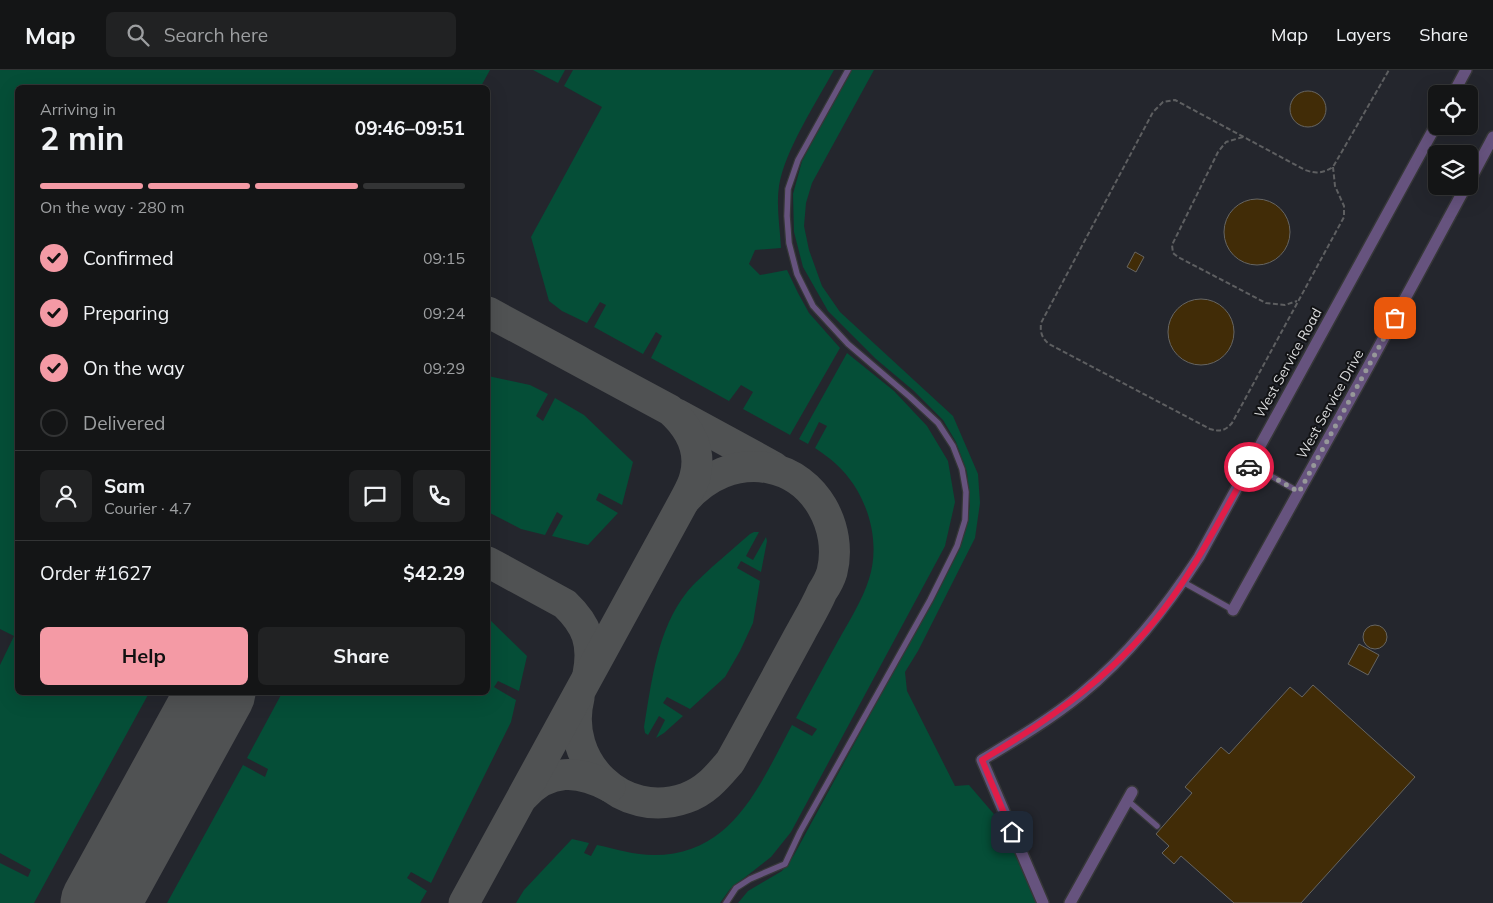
<!DOCTYPE html>
<meta charset="utf-8">
<style>
:root{--surface:#141516;--page:#212223;--text:#f1f3f6;--muted:#9d9fa1;--line:#333435;--accent:#f49aa5}
body{margin:0;font-family:Mulish,sans-serif;background:var(--page);color:var(--text);height:100vh;display:flex;flex-direction:column;font-size:19px;white-space:nowrap}
*{box-sizing:border-box;margin:0}
p{font-size:16px;color:var(--muted)}
.icon{flex:none;width:28px;height:28px;fill:none;stroke:currentColor;stroke-width:2;stroke-linecap:round;stroke-linejoin:round}
.map{position:relative;flex:1;overflow:hidden}
.sheet{position:absolute;left:15px;top:15px;width:475px;height:610px;display:flex;flex-direction:column;background:var(--surface);border-radius:8px;box-shadow:0 5px 20px #0002,0 0 0 1px var(--line)}
.sheet>*{flex:none}
.buttons{position:absolute;left:1428px;top:15px;display:grid;gap:10px}
.buttons a{display:grid;place-items:center;width:50px;height:50px;border-radius:8px;background:var(--surface);box-shadow:0 5px 20px #0002,0 0 0 1px var(--line);font-size:25px}
.pin{position:absolute;display:grid;place-items:center;width:42px;height:42px;color:#fff;margin:-21px;border-radius:10px;box-shadow:0 2px 8px #0006}
.courier{position:absolute;display:grid;place-items:center;width:50px;height:50px;margin:-25px;border:4px solid #e11d48;border-radius:50%;background:#fff;color:#222;box-shadow:0 1px 6px #0007}
.overview em{font-style:normal;font-weight:700}
.overview div{display:flex;flex-direction:column-reverse}
.overview{display:flex;align-items:center;justify-content:space-between;height:85px;padding:0 25px}
h1{font-size:32px;font-weight:700;line-height:38px}
.bar{display:grid;grid-template-columns:repeat(4,1fr);gap:8px 5px;align-content:center;height:60px;padding:0 25px}
.bar i{height:6px;border-radius:4px;background:var(--line)}
.bar .selected{background:var(--accent)}
.bar p{grid-column:span 4}
.line{display:flex;align-items:center;gap:12px;padding:0 25px;border-top:1px solid var(--line)}
.line div{flex:1}
.round{display:grid;place-items:center;flex:none;width:52px;height:52px;border-radius:8px;background:var(--page)}
ol{padding:0 25px;list-style:none}
li{display:flex;align-items:center;gap:15px;height:55px}
li p{margin-inline-start:auto}
li .icon{padding:5px;border-radius:50%;background:var(--accent);color:#111;stroke-width:4}
li:last-child{color:var(--muted)}
li i{width:28px;height:28px;border:2px solid var(--line);border-radius:50%}
.action{display:flex;gap:10px;margin-top:auto;padding:10px 25px}
.action a{flex:1;height:58px;border-radius:8px;background:var(--accent);color:#111;font-size:20px;font-weight:700;line-height:58px;text-align:center}
.action a+a{background:var(--page);color:var(--text)}
header{display:flex;align-items:center;gap:30px;box-sizing:border-box;height:70px;padding:0 25px;background:var(--surface);border-bottom:1px solid var(--line)}
header strong{font-size:24px}
nav{display:flex;gap:28px;margin-inline-start:auto;font-size:18px}
.search{width:350px;height:45px;background:var(--page);display:flex;align-items:center;gap:12px;box-sizing:border-box;padding:0 18px;border-radius:8px;color:var(--muted);font-size:19px}
.map>svg:first-child{display:block}
</style>
<header>
<strong>Map</strong>
<div class="search"><svg class="icon" aria-label="search" viewBox="0 0 24 24"><circle cx="10" cy="10" r="6"/><path d="M15 15l6 6"/></svg>Search here</div>
<nav><a>Map</a><a>Layers</a><a>Share</a></nav>
</header>
<div class="map">
<svg width="1493" height="833" viewBox="0 0 1493 833">
<rect width="100%" height="100%" fill="#1b1c1e"/>
<path fill="#24262d" fill-rule="evenodd" d="M0,0h1493v833h-1493zM18,18h470v604h-470zM1436,24h33v32h-33zM1436,84h33v32h-33z"/>
<g fill="#054e37">
<polygon points="0,0 490,0 480,18 18,18 18,622 149,623 34,833 0,833 0,793 28,807 31,800 0,783 0,595 14,566 0,559"/>
<polygon points="533,0 565,0 558,13"/>
<path d="M573,0h261c-18,33 -49,80 -55,116 -3,20 1,42 2,62l-26,2 -6,14 11,11 27,-5 11,23 11,20 31,35 -50,87 -47,-26 10,-17 -12,-7 -12,16 -78,-43 11,-22 -6,-4 -13,22 -49,-27 12,-22 -6,-3 -13,21 -25,-12 -13,-10 -18,-64 71,-130 -38,-21z"/>
<polygon points="850,0 874,0 812,113 806,133 804,156 809,180 822,216 840,242 953,346 978,404 980,433 975,468 918,581 905,602 907,621 955,716 969,715 1005,757 1041,833 738,833 748,821 782,801 794,785 958,482 965,462 970,436 967,402 956,372 943,350 914,321 876,289 828,241 803,197 794,162 793,124 802,91"/>
<path d="M847,283l47,38 33,35 21,35 7,41 -10,44 -154,286 -20,25 -41,32 -10,14h-204l8,-13 48,-51 17,4 -5,10 7,3 6,-11c19,4 37,10 57,10 79,0 106,-71 138,-130l20,11 5,-7 -21,-11c14,-26 28,-52 42,-77 11,-20 24,-40 31,-62 13,-40 -3,-88 -33,-115 -6,-6 -14,-11 -21,-16l12,-22 -8,-4 -11,22 -9,-5z"/>
<polygon points="488,306 530,315 548,324 536,346 543,351 555,328 584,345 633,392 622,435 599,423 596,430 618,443 588,475 552,466 563,446 557,442 545,465 521,459 488,442"/>
<path d="M754,462h5l-13,24 7,4 13,-23 1,4 -6,31 -20,-11 -4,7 23,13 -7,42 -13,28 -15,26 -35,32 -23,-12 -4,6 20,13 -19,17 -8,5 9,-18 -6,-4 -11,19 -3,-2 -1,-6c8,-47 13,-97 43,-135 7,-9 17,-17 25,-25 13,-11 25,-22 38,-33z"/>
<polygon points="488,548 527,586 519,621 498,611 494,617 516,630 511,652 431,813 411,802 407,808 427,821 420,833 167,833 243,695 265,707 268,699 247,688 282,623 488,622"/>
</g>
<g fill="none" stroke-linecap="round" stroke-linejoin="round">
<g stroke="#505253" stroke-width="31">
<polyline points="677,344 774,397"/>
<path d="M488,492l77,42c22,21 29,40 23,70"/>
<path d="M579,628c-16,63 43,123 107,100 20,-7 31,-21 44,-36 24,-43 47,-86 71,-130 7,-13 15,-26 21,-40 4,-6 8,-13 10,-20 11,-44 -16,-95 -63,-104 -33,-6 -63,8 -84,32"/>
<path d="M524,726c25,-28 55,-26 86,-9"/>
<path d="M464,833l220,-402c4,-8 9,-16 11,-25 7,-26 -6,-49 -25,-66l-182,-98"/>
</g>
<polyline stroke="#505253" stroke-width="79" points="100,833 216,622"/>
</g>
<g fill="#412c07" stroke="#666562">
<circle cx="1308" cy="39" r="18"/>
<circle cx="1257" cy="162" r="33"/>
<polygon points="1135,182 1144,187 1136,202 1127,197"/>
<circle cx="1201" cy="262" r="33"/>
<circle cx="1375" cy="567" r="12"/>
<polygon points="1359,574 1379,585 1368,605 1348,594"/>
<polygon points="1313,615 1415,707 1301,833 1234,833 1181,786 1174,794 1162,783 1169,776 1156,764 1192,723 1185,717 1221,677 1229,684 1290,617 1302,627"/>
</g>
<g fill="none" stroke-linecap="round" stroke-linejoin="round">
<defs>
<g id="lane">
<polyline points="1250,394 1299,422"/>
<polyline points="1183,512 1233,540"/>
<polyline points="1127,730 1157,756"/>
<polyline points="726,833 736,818 750,809 785,794 800,762 930,530 957,476 965,450 966,422 962,399 953,376 938,353 910,327 848,274 813,236 797,204 789,173 787,146 788,119 798,90 848,0"/>
</g>
<g id="street">
<polyline points="1453,24 1466,0"/>
<polyline points="1469,112 1493,67"/>
<polyline points="1233,540 1368,297 1466,116"/>
<path d="M1043,833l-61,-143c33,-20 67,-40 98,-65 48,-39 85,-86 119,-138l237,-432"/>
<polyline points="1070,833 1132,722"/>
</g>
</defs>
<use href="#lane" stroke="#363738" stroke-width="8"/>
<use href="#street" stroke="#363738" stroke-width="14"/>
<g stroke="#5e5f61" stroke-width="2" stroke-dasharray="5 2.5" stroke-linecap="butt">
<polyline points="1243,67 1226,72 1218,82 1172,175 1173,183 1178,187 1266,233 1285,235 1297,231"/>
<path d="M1333,97l2,19 9,20v11l-112,206c-7,8 -12,9 -22,6l-161,-85c-7,-6 -9,-11 -8,-21l112,-211 10,-10 12,-2 130,70c11,4 18,3 28,-3l56,-97"/>
</g>
<use href="#lane" stroke="#66537e" stroke-width="5.5"/>
<use href="#street" stroke="#66537e" stroke-width="11"/>
</g>
<g fill="none" stroke-linecap="round" stroke-linejoin="round">
<polyline stroke="#969899" stroke-width="5" stroke-dasharray="0 9" points="1249,397 1250,394 1299,422 1395,248"/>
<path stroke="#e11d48" stroke-width="6" d="M1012,762l-30,-72c73,-43 140,-91 190,-162 29,-41 52,-86 77,-131"/>
</g>
<g text-anchor="middle" stroke-width="4" stroke-linejoin="round" paint-order="stroke">
<g font-size="14" fill="#d9dadb" stroke="#121315">
<text transform="translate(1288 293) rotate(-61)" y="5">West Service Road</text>
<text transform="translate(1330 334) rotate(-61)" y="5">West Service Drive</text>
</g>
</g>
</svg>
<div class="buttons">
<a><svg class="icon" aria-label="locate" viewBox="0 0 24 24"><circle cx="12" cy="12" r="6"/><path d="M12 2v4M12 18v4M2 12h4M18 12h4"/></svg></a>
<a><svg class="icon" aria-label="layers" viewBox="0 0 24 24"><path d="M12 4l9 5-9 5-9-5zM3 14l9 5 9-5"/></svg></a>
</div>
<div class="pin" style="left:1395px;top:248px;background:#ea580c"><svg class="icon" aria-label="bag" viewBox="0 0 24 24"><path d="M5 8h14l-1 12H6zM9 8a3 3 0 0 1 6 0"/></svg></div>
<div class="pin" style="left:1012px;top:762px;background:#1f2937"><svg class="icon" aria-label="home" viewBox="0 0 24 24"><path d="M3 11l9-7 9 7M6 9v11h12V9"/></svg></div>
<div class="courier" style="left:1249px;top:397px"><svg class="icon" aria-label="car" viewBox="0 0 24 24"><path d="M5 17H2v-5l4-1 3-4h7l3 4 3 1v5h-3M9 17h6M6 11h13"/><circle cx="7" cy="17" r="2"/><circle cx="17" cy="17" r="2"/></svg></div>
<section class="sheet">
<div class="overview"><div><h1>2 min</h1><p>Arriving in</p></div><em>09:46–09:51</em></div>
<div class="bar"><i class="selected"></i><i class="selected"></i><i class="selected"></i><i></i><p>On the way · 280 m</p></div>
<ol>
<li><svg class="icon" aria-label="check" viewBox="0 0 24 24"><path d="M5 12l5 5 9-10"/></svg>Confirmed<p>09:15</p></li>
<li><svg class="icon" aria-label="check" viewBox="0 0 24 24"><path d="M5 12l5 5 9-10"/></svg>Preparing<p>09:24</p></li>
<li><svg class="icon" aria-label="check" viewBox="0 0 24 24"><path d="M5 12l5 5 9-10"/></svg>On the way<p>09:29</p></li>
<li><i></i>Delivered</li>
</ol>
<div class="line" style="height:90px"><a class="round"><svg class="icon" aria-label="person" viewBox="0 0 24 24"><circle cx="12" cy="8" r="4"/><path d="M4 21q1-7 8-7t8 7"/></svg></a><div><b>Sam</b><p>Courier · 4.7</p></div><a class="round"><svg class="icon" aria-label="chat" viewBox="0 0 24 24"><path d="M4 5h16v11H9l-5 4z"/></svg></a><a class="round"><svg class="icon" aria-label="phone" viewBox="0 0 24 24"><path d="M5 4h4l2 5-3 2q2 4 5 5l2-3 5 2v4C11 20 4 13 5 4z"/></svg></a></div>
<div class="line" style="height:65px"><div>Order #1627</div><b>$42.29</b></div>
<div class="action"><a>Help</a><a>Share</a></div>
</section>
</div>
